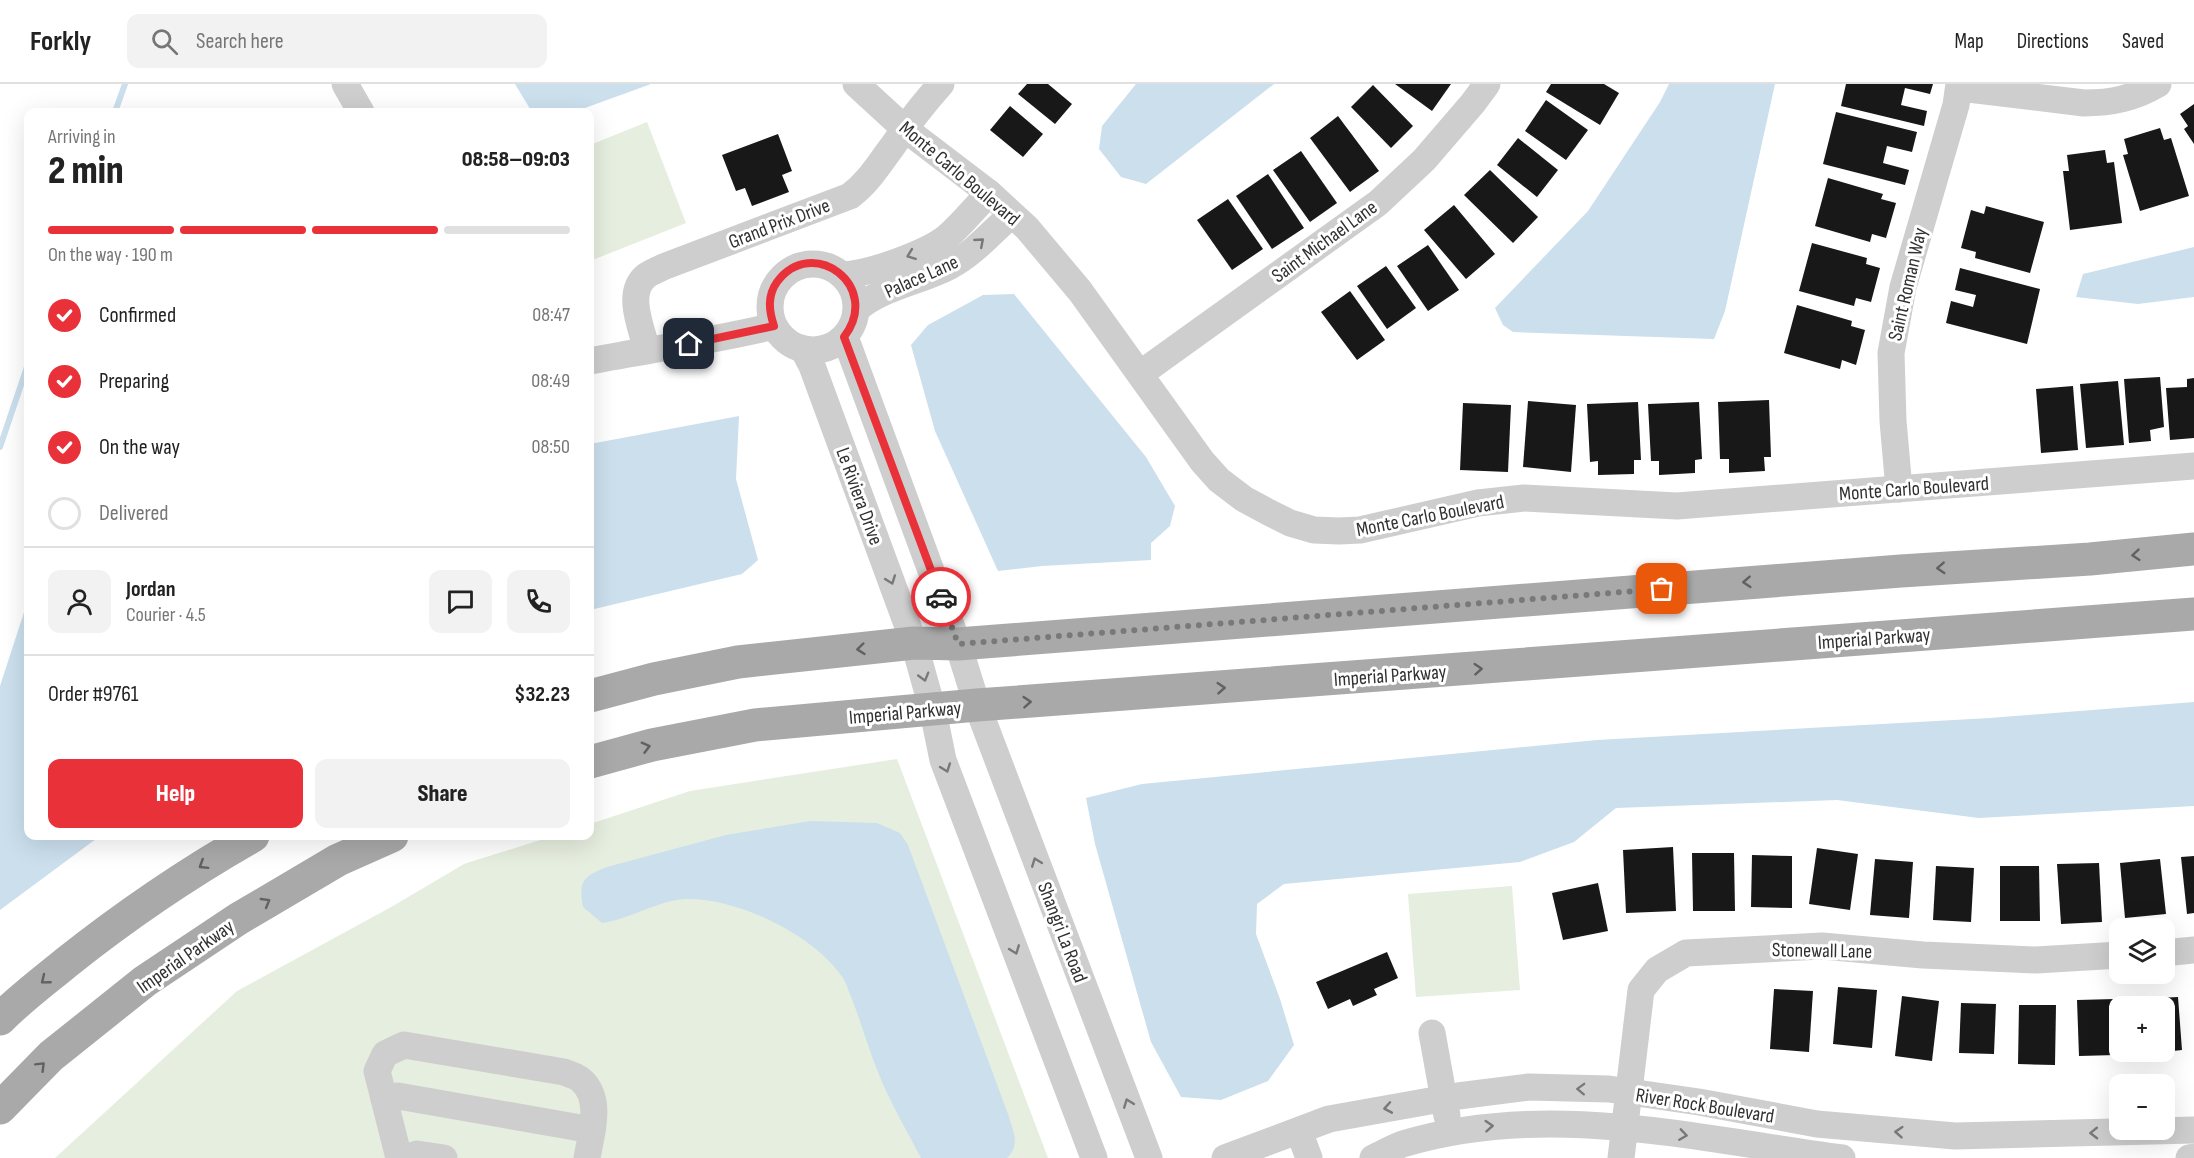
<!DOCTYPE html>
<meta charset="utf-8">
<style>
:root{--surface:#fff;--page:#f2f2f2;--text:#222;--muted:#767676;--line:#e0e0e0;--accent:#e93139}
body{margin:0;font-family:"Sofia Sans Condensed",sans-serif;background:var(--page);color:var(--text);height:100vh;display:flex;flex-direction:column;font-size:22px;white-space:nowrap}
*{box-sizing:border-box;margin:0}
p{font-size:20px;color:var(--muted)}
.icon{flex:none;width:33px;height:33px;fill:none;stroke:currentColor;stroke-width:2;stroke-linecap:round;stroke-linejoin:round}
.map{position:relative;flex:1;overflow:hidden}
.side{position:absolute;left:24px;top:24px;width:570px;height:732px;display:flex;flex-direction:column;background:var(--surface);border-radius:12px;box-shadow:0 6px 24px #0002}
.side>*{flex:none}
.controls{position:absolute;left:2109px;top:834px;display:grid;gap:12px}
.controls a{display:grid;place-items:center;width:66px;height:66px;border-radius:12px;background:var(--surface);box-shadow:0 6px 24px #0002;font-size:30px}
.pin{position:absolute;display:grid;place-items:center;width:51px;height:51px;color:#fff;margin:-26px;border-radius:12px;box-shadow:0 3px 9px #0006}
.courier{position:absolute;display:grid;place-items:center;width:60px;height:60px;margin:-30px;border:4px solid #e93139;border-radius:50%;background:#fff;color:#222;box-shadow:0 2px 8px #0007}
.overview em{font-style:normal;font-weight:800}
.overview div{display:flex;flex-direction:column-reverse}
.overview{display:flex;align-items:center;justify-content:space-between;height:102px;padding:0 24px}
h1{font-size:39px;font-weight:800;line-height:45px}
.bar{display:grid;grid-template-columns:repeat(4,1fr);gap:9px 6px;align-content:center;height:72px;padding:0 24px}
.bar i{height:8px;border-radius:4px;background:var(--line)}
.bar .on{background:var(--accent)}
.bar p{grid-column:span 4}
.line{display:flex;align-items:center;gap:15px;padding:0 24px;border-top:2px solid var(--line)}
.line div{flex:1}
.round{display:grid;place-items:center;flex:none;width:63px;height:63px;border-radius:12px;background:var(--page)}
ol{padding:0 24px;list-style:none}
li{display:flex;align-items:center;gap:18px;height:66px}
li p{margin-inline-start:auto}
li .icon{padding:6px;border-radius:50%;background:var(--accent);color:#fff;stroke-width:4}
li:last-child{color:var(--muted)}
li i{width:33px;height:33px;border:3px solid var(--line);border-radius:50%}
.cta{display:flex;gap:12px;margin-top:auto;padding:12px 24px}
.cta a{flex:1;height:69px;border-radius:12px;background:var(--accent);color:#fff;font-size:24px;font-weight:800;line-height:69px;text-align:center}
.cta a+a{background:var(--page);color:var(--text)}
header{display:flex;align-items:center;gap:36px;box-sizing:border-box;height:84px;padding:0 30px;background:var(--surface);border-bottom:2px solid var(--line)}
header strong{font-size:28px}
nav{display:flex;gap:33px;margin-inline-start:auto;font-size:21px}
.search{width:420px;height:54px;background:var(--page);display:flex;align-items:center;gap:15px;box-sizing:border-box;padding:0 21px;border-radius:12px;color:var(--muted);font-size:22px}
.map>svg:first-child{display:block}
</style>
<header>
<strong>Forkly</strong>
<div class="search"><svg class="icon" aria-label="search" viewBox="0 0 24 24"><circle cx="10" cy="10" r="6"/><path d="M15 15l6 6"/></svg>Search here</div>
<nav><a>Map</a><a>Directions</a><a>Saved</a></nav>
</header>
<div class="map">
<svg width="2194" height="1074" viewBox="0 0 2194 1074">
<rect width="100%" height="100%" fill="#fff"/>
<g fill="#e6eedf">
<polygon points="647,38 686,139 590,177 590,61"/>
<polygon points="897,675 1048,1074 55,1074 237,907 393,822 464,780 553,752 590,752 590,740 690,707"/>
<polygon points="1512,802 1520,906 1416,913 1408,810"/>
</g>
<g fill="#cbdfed">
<polygon points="515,0 651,0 574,28 532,28"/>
<polygon points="1136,0 1274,0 1146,100 1121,93 1099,65 1102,42"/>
<polygon points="1669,0 1775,0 1725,227 1714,255 1513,248 1503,241 1495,224 1588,127 1660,18"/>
<polygon points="2194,163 2194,213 2138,220 2076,213 2083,190"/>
<polygon points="1014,210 1146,373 1175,422 1170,442 1151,459 1151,476 1042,482 998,487 935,347 911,261 928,241 983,211"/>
<polygon points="739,332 736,395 758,476 742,490 590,526 590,360"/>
<polygon points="28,516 28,752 100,752 0,826 0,602"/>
<polygon points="2194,618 2194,722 1979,734 1837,716 1616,724 1574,758 1520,778 1284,800 1257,820 1256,850 1280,915 1294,961 1268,997 1221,1016 1181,1013 1151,958 1095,760 1086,714 1142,700 1597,656 1990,634"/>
<path d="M810,737l67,2 23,10 8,12 100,269c5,17 13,30 -1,44h-86c-14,-27 -30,-54 -41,-81 -11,-26 -18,-52 -28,-78 -3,-6 -5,-15 -9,-21 -28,-43 -107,-81 -158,-79 -29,2 -54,20 -83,24l-19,-16c-5,-26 1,-31 24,-40l119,-32z"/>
</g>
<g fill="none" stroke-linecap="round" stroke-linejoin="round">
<g stroke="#cbdfed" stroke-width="6">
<polyline points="115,28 125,0"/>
<polyline points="0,363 28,280"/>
</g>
</g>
<g fill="#181818">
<polygon points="1027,0 1048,0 1072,20 1055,40 1018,10"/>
<polygon points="1395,0 1451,0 1432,27"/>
<polygon points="1551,0 1604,0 1619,9 1600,41 1546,8"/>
<polygon points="1846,0 1933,0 1930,10 1905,4 1901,21 1927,27 1924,42 1841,22"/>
<polygon points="1373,1 1413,42 1391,64 1351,23"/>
<polygon points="1546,16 1588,46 1566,76 1525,47"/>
<polygon points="2194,20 2194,60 2184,45 2188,42 2180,30"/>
<polygon points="1010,22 1043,50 1023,73 990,46"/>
<polygon points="1836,28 1917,48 1912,68 1887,62 1883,79 1909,86 1905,101 1823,80"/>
<polygon points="1338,32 1379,87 1350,108 1310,54"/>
<polygon points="2160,44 2164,56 2171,54 2189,112 2140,127 2123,71 2128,70 2124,55"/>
<polygon points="778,50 792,87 782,91 789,108 752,122 745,104 736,107 722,71"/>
<polygon points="1518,54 1558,86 1537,113 1497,81"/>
<polygon points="2105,66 2107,79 2114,78 2122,139 2070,146 2063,87 2069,87 2067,71"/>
<polygon points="1301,67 1337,119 1310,138 1273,86"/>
<polygon points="1490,86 1538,133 1513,159 1464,111"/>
<polygon points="1268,90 1304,144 1272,165 1236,112"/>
<polygon points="1828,94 1883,110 1881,115 1896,119 1886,154 1872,150 1870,158 1815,142"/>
<polygon points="1228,115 1263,165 1232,186 1197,136"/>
<polygon points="1454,121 1495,170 1466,195 1424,146"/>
<polygon points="1986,122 2044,138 2030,189 1975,174 1976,168 1961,164 1971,126 1984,130"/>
<polygon points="1812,159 1867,174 1866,180 1880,184 1871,218 1856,214 1854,222 1799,207"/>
<polygon points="1428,161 1459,206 1428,227 1397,182"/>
<polygon points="1386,182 1416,224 1387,245 1357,202"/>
<polygon points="1960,184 2040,205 2027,260 1946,239 1951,217 1973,223 1976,211 1955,206"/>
<polygon points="1350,207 1385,256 1357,276 1321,228"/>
<polygon points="1797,221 1852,237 1851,242 1865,246 1856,281 1842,276 1840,285 1784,269"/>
<polygon points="2160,293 2164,343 2150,346 2151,357 2129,359 2124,295"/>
<polygon points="2194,294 2194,354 2170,356 2166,304 2187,303 2187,295"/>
<polygon points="2118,297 2124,361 2086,364 2080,300"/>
<polygon points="2073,302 2078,366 2041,369 2036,305"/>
<polygon points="1769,316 1771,373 1764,373 1765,387 1729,389 1729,375 1720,375 1718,318"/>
<polygon points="1528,317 1576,321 1571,388 1523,383"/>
<polygon points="1638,318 1641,376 1634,376 1634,390 1598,391 1598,377 1590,378 1587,320"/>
<polygon points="1699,318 1702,375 1695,376 1695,389 1659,391 1659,377 1651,377 1648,320"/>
<polygon points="1463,319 1511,321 1508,388 1460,386"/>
<polygon points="1673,763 1676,827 1626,829 1623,766"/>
<polygon points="1817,764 1858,770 1850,826 1809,820"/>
<polygon points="1692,769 1734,769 1735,827 1693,827"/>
<polygon points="1752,771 1792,772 1792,824 1751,823"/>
<polygon points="2194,772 2194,829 2187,830 2181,773"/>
<polygon points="1875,775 1913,778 1909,834 1870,831"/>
<polygon points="2160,775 2166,830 2125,834 2120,779"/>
<polygon points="2099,779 2102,838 2061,840 2057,780"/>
<polygon points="1936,782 1974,784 1971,838 1933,836"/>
<polygon points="2000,782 2039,782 2040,837 2000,837"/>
<polygon points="1598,799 1608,847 1563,856 1552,809"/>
<polygon points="1387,868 1398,894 1374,905 1377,911 1353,922 1350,915 1328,925 1316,898"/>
<polygon points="1838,903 1877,906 1872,964 1833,960"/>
<polygon points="1774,905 1813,907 1809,968 1770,965"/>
<polygon points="1902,912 1939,917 1932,977 1895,972"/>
<polygon points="2178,913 2182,966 2164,968 2164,922 2139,922 2138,915"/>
<polygon points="2115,915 2116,971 2079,972 2077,916"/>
<polygon points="1961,919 1996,920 1994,970 1959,969"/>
<polygon points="2019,921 2056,921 2055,981 2018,980"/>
</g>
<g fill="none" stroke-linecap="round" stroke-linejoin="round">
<g stroke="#cecece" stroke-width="27">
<polyline points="345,0 361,28"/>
<polyline points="856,0 905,45 989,109 1027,144 1080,207 1202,377 1219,396 1244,415 1268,428 1290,439 1314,446 1339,447 1360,446 1478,419 1524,414 1677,422 2194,382"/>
<path d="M1960,4l124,15c28,0 50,-5 74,-19"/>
<circle cx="813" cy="223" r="43"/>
<path d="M843,191c26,-1 84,-22 104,-38 15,-13 28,-29 42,-44"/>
<path d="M857,225c25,-22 63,-27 93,-43 23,-12 42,-34 61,-51"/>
<polyline points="845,253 958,560 977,621 1149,1074"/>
<polyline points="803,265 812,282 914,559 933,627 943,676 1094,1074"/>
<path d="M647,266c-5,-21 -22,-57 -1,-74 5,-4 12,-6 17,-9l187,-71c18,-13 29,-32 42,-49 15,-22 31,-43 49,-63"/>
<path d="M590,277c61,-12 123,-20 184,-35"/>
<polyline points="1140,290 1378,119 1424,76 1473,19 1487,0"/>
<polyline points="1899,405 1893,337 1891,269 1903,203 1956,21 1959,0"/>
<polyline points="2164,869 2194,866"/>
<polyline points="1432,949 1447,1032"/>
<polyline points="384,1015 398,1012 592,1046"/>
<polyline points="1299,1047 1309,1074"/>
<path d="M399,1074l-22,-87 8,-17 19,-9 160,27c5,2 13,4 17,8 22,19 10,54 6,78"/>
<polyline points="405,1074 417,1070 444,1074"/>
<polyline points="1225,1074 1329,1035 1458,1012 1529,1003 1609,1005 1699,1018 1817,1040 1955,1052 2194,1046"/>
<path d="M1373,1074c11,-5 22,-12 33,-15 144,-42 292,-4 436,15"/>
<polyline points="1621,1074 1641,906 1657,886 1686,869 1822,862 1923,871 2036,876 2120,871"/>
<polyline points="2189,1074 2194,1073"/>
</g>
<g stroke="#a9a9a9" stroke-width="33">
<polyline points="590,612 654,595 738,578 914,559 958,560 1901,487 2090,475 2194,465"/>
<polyline points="590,678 652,661 755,641 977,621 2194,530"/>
<path d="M0,935c21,-21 44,-38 67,-57 59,-47 121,-89 186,-126"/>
<polyline points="0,1024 51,972 145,897 238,835 338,776 392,752"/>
</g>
</g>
<defs><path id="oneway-chevron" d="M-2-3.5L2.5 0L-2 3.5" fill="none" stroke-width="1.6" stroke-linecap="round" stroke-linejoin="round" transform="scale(1.5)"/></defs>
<g stroke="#787878">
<use href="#oneway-chevron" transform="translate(980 158) rotate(-41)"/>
<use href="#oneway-chevron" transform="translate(911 171) rotate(159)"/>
<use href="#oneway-chevron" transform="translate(891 496) rotate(70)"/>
<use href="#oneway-chevron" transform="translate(924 593) rotate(74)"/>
<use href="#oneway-chevron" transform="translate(946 684) rotate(70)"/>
<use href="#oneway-chevron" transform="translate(1036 778) rotate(-111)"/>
<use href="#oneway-chevron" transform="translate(1015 866) rotate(69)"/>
<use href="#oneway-chevron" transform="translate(1581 1005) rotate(-178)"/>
<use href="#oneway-chevron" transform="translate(1128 1019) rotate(-111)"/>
<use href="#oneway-chevron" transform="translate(1388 1024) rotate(170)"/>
<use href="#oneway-chevron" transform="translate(1489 1042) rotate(-4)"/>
<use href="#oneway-chevron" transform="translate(1899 1048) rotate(-176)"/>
<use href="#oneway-chevron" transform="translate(2094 1049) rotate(179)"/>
<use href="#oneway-chevron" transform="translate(1683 1051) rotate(8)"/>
</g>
<g stroke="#616161">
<use href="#oneway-chevron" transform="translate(2136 471) rotate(175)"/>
<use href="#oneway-chevron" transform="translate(1941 484) rotate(177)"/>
<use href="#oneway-chevron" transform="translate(1747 498) rotate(176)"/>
<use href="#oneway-chevron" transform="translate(861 565) rotate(174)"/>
<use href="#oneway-chevron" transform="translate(1478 585) rotate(-4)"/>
<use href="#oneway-chevron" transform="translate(1221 604) rotate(-4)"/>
<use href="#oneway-chevron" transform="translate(1027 618) rotate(-4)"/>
<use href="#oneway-chevron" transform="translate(646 663) rotate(-15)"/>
<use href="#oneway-chevron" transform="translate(203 781) rotate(148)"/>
<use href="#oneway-chevron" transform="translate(266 818) rotate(-30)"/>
<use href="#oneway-chevron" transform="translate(45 896) rotate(141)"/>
<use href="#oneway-chevron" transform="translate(41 982) rotate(-45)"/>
</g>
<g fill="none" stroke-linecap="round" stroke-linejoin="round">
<polyline stroke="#797979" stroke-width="6" stroke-dasharray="0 10.8" points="941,513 958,560 1662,505"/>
<path stroke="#e93139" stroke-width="8" d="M689,260l85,-18c-5,-15 -7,-30 3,-44 35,-48 106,4 67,55l97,260"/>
</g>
<g text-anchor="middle" stroke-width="6" stroke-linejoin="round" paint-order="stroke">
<g font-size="20" fill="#313131" stroke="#fff">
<text transform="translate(960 89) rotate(40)" y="7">Monte Carlo Boulevard</text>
<text transform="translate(779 139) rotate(-21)" y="7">Grand Prix Drive</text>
<text transform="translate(1324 157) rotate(-36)" y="7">Saint Michael Lane</text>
<text transform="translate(921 192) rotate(-24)" y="7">Palace Lane</text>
<text transform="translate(1907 200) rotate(-77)" y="7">Saint Roman Way</text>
<text transform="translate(1914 404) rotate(-4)" y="7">Monte Carlo Boulevard</text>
<text transform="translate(860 412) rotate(70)" y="7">Le Riviera Drive</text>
<text transform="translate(1430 431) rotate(-11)" y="7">Monte Carlo Boulevard</text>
<text transform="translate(1874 554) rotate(-4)" y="7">Imperial Parkway</text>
<text transform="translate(1390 591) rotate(-4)" y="7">Imperial Parkway</text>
<text transform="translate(905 628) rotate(-5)" y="7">Imperial Parkway</text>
<text transform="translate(1063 848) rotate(69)" y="7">Shangri La Road</text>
<text transform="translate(1822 866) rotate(1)" y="7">Stonewall Lane</text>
<text transform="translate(185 872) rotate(-35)" y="7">Imperial Parkway</text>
<text transform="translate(1705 1021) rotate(9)" y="7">River Rock Boulevard</text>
</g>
</g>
</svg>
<div class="controls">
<a><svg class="icon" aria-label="layers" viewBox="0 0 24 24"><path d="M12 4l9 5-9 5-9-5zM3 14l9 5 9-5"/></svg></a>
<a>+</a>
<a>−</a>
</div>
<div class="pin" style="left:1662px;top:505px;background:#ea580c"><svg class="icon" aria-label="bag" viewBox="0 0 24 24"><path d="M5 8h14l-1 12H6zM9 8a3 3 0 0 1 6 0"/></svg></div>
<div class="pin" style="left:689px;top:260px;background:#1f2937"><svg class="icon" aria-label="home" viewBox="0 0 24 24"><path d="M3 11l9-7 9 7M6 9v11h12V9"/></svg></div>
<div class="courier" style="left:941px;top:513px"><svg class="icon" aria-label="car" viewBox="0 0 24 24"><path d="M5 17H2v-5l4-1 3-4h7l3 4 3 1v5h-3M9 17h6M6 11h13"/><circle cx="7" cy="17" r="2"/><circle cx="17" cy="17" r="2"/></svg></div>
<section class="side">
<div class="overview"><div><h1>2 min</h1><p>Arriving in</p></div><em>08:58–09:03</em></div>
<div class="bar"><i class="on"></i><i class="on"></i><i class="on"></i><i></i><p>On the way · 190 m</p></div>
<ol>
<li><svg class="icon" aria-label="check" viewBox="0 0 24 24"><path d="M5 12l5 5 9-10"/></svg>Confirmed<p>08:47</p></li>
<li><svg class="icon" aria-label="check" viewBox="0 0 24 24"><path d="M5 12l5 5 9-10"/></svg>Preparing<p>08:49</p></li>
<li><svg class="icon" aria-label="check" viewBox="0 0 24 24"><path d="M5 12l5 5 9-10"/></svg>On the way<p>08:50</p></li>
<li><i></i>Delivered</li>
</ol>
<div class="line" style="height:108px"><a class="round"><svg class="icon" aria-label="person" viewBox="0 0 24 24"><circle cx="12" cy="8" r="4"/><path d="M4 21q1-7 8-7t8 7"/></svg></a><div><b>Jordan</b><p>Courier · 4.5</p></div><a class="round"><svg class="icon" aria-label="chat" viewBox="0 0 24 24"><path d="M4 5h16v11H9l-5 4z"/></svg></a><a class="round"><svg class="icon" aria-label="phone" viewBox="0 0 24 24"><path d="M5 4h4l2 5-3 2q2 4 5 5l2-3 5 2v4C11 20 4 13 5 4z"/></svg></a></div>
<div class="line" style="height:78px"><div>Order #9761</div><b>$32.23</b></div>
<div class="cta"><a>Help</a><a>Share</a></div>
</section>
</div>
